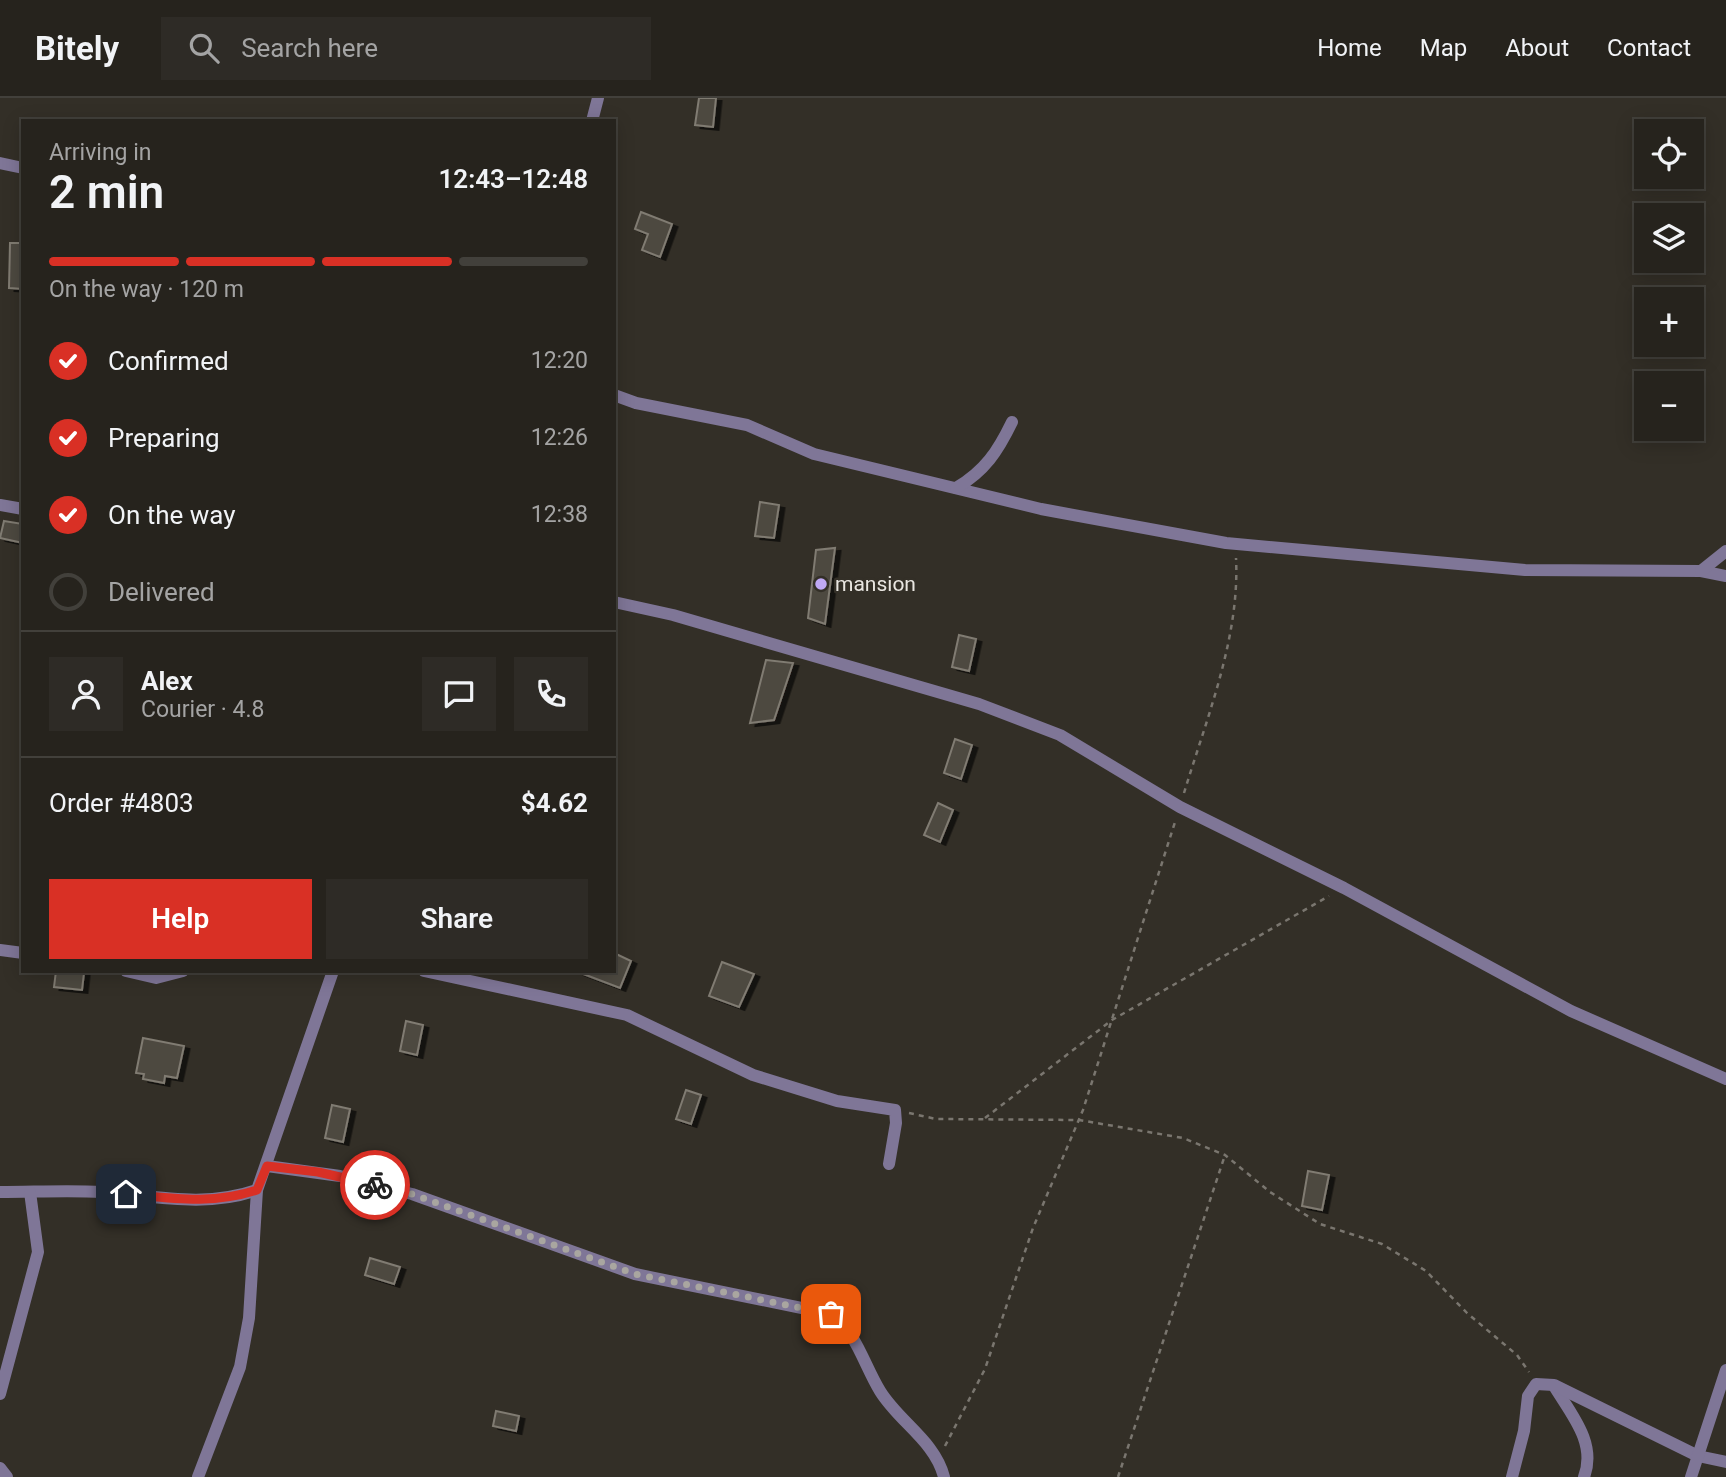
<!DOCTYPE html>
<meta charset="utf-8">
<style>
:root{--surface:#26231d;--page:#2e2b26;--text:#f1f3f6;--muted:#a4a4a4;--line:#42403b;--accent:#d93025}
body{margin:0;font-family:Roboto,sans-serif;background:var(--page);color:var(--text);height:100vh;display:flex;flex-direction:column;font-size:26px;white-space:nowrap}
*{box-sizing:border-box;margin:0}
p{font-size:23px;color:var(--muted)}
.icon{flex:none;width:38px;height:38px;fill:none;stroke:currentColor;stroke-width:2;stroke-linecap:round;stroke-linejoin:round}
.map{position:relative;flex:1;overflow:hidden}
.panel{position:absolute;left:21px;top:21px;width:595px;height:854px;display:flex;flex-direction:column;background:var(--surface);border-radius:0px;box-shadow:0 4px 18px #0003,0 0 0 2px var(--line)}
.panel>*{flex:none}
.tools{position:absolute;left:1634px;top:21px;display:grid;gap:14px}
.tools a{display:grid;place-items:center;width:70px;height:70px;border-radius:0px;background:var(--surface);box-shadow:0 4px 18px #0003,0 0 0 2px var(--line);font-size:35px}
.pin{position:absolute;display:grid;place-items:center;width:60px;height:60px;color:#fff;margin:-30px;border-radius:14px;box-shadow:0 4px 10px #0006}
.courier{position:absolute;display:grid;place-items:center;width:70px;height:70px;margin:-35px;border:5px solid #d93025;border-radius:50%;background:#fff;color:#222;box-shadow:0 2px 9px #0007}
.head em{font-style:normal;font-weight:600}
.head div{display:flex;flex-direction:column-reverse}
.head{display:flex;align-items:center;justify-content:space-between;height:119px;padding:0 28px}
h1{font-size:46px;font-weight:600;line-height:52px}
.bar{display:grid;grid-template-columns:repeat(4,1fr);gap:10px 7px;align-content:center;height:84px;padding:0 28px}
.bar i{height:9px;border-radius:5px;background:var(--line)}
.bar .on{background:var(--accent)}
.bar p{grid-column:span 4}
.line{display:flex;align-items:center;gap:18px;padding:0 28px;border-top:2px solid var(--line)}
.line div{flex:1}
.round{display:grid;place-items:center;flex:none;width:74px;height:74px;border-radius:0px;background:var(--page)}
ol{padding:0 28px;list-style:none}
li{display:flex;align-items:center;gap:21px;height:77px}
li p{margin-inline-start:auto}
li .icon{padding:7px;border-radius:50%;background:var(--accent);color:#fff;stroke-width:4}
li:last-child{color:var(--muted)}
li i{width:38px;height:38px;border:4px solid var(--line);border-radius:50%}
.action{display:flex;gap:14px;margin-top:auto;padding:14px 28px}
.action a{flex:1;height:80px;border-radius:0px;background:var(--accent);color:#fff;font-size:28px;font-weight:600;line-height:80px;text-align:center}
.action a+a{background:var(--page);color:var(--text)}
header{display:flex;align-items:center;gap:42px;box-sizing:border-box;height:98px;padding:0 35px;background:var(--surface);border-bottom:2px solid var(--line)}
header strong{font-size:33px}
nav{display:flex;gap:38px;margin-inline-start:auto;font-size:24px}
.search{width:490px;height:63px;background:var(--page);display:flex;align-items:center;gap:18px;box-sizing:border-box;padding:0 24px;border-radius:0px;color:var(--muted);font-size:26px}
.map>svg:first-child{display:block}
</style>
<header>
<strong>Bitely</strong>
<div class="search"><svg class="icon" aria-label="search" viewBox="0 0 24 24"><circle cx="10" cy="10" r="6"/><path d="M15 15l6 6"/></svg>Search here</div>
<nav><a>Home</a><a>Map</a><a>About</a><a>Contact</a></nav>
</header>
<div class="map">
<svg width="1726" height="1379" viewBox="0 0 1726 1379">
<defs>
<filter id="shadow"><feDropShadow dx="5.5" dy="3" stdDeviation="0" flood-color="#0009"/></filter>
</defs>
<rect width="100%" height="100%" fill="#332f27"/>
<g fill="#4e4941" stroke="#807b72" stroke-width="2" filter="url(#shadow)">
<polygon points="699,0 716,0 713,29 695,27"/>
<polygon points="641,114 672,126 660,159 642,152 648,136 635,131"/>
<polygon points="10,145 23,145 23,191 9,190"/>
<polygon points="760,404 779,407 774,440 755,438"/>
<polygon points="4,423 23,426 23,445 0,440"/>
<polygon points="835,450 825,526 808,520 816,452"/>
<polygon points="959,537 976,541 969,573 952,569"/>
<polygon points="766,562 793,565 774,622 750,625"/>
<polygon points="955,641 972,647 961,681 944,675"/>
<polygon points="938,705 953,712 940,744 924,737"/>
<polygon points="614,855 631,863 620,890 578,874 614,873"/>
<polygon points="722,864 754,876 739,909 709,898"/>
<polygon points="56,873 84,875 82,892 54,889"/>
<polygon points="406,923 423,927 417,957 400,953"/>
<polygon points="143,940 184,948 177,980 165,978 164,985 143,981 144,976 136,975"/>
<polygon points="686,992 701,997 691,1026 676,1021"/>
<polygon points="332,1007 350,1011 343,1044 325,1040"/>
<polygon points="1308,1073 1329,1077 1322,1112 1302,1108"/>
<polygon points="370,1160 400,1169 394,1186 365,1177"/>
<polygon points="496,1313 519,1318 516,1333 493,1328"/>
</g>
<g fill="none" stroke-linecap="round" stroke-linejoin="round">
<g stroke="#7a766f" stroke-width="2.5" stroke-dasharray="5 5" stroke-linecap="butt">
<path d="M1184,695c23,-76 56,-156 52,-235"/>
<polyline points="909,1015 936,1021 1079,1022 1183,1040 1225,1057 1270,1094 1320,1126 1382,1146 1426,1173 1467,1215 1517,1257 1529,1274"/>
<polyline points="985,1020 1112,922 1329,798"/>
<polyline points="945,1348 985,1271 1033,1130 1083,1012 1176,721"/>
<polyline points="1118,1379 1225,1057"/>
</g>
<g stroke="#7f7697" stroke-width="12">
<polyline points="592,23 598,0"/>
<polyline points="0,65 23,70"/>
<polyline points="614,297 636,305 747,327 814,356 1041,411 1226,445 1525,472 1701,473 1726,478"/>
<path d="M956,390c29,-17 42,-37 56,-66"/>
<polyline points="0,407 23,411"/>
<polyline points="1701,473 1726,453"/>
<polyline points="614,504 673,517 979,606 1060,637 1180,709 1344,790 1571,913 1726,981"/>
<polyline points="0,852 23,855"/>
<polyline points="126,873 156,880 183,873"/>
<polyline points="424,873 627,917 753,977 837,1003 895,1012 896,1025 889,1066"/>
<path d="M267,1068l73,10 72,18 223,80 196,40c25,17 33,51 49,77 19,31 55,50 64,86"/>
<path d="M0,1094c34,0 69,-2 102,0 53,4 103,16 155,-2"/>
<path d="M1554,1288c17,28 43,57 30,91"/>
<polyline points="0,1296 38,1154 30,1094"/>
<polyline points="0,1370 7,1379"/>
<polyline points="198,1379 240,1269 249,1220 257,1092 333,873"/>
<polyline points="1512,1379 1524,1333 1528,1298 1536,1286 1554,1287 1698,1358 1726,1364"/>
<polyline points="1691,1379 1726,1272"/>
</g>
</g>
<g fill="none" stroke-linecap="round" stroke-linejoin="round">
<polyline stroke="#a9a6a0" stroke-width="7" stroke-dasharray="0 12.6" points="375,1087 412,1096 635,1176 831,1216"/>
<path stroke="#d93025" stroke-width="9" d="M126,1096c45,4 86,11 131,-4l10,-24 51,6 57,13"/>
</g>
<circle fill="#bfa8f4" stroke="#332f27" stroke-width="2.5" cx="821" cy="486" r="7"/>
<g text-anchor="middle" stroke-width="5" stroke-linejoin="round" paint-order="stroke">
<g font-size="21" fill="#e9e6e1" stroke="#332f27" text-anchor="start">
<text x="835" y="493">mansion</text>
</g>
</g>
</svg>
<div class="tools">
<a><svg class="icon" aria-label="locate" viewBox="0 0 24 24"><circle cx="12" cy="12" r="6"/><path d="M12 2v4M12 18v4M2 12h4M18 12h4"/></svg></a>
<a><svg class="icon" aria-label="layers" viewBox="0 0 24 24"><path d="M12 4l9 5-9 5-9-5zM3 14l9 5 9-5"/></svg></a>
<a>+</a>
<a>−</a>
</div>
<div class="pin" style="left:831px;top:1216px;background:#ea580c"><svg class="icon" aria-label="bag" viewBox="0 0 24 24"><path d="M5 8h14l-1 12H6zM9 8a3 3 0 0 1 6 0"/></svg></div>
<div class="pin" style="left:126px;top:1096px;background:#1f2937"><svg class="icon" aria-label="home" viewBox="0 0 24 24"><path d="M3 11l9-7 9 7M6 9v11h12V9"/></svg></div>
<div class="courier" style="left:375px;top:1087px"><svg class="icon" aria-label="bike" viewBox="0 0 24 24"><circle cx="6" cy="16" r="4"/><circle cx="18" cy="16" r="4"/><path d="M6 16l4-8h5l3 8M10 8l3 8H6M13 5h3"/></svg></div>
<section class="panel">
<div class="head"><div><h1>2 min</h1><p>Arriving in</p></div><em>12:43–12:48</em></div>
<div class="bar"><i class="on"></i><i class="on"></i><i class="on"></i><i></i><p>On the way · 120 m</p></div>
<ol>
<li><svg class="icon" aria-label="check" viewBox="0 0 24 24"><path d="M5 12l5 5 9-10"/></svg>Confirmed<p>12:20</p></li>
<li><svg class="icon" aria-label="check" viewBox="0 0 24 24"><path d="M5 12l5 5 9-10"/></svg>Preparing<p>12:26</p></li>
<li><svg class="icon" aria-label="check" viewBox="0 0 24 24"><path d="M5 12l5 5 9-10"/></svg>On the way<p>12:38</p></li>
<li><i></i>Delivered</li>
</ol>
<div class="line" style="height:126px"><a class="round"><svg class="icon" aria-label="person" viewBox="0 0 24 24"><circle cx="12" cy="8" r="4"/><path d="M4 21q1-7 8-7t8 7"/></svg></a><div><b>Alex</b><p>Courier · 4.8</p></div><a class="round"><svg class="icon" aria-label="chat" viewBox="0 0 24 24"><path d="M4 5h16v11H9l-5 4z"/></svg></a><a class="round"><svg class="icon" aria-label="phone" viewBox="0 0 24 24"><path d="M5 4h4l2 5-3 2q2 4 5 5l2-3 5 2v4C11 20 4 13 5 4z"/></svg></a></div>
<div class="line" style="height:91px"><div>Order #4803</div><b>$4.62</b></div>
<div class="action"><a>Help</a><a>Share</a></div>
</section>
</div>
